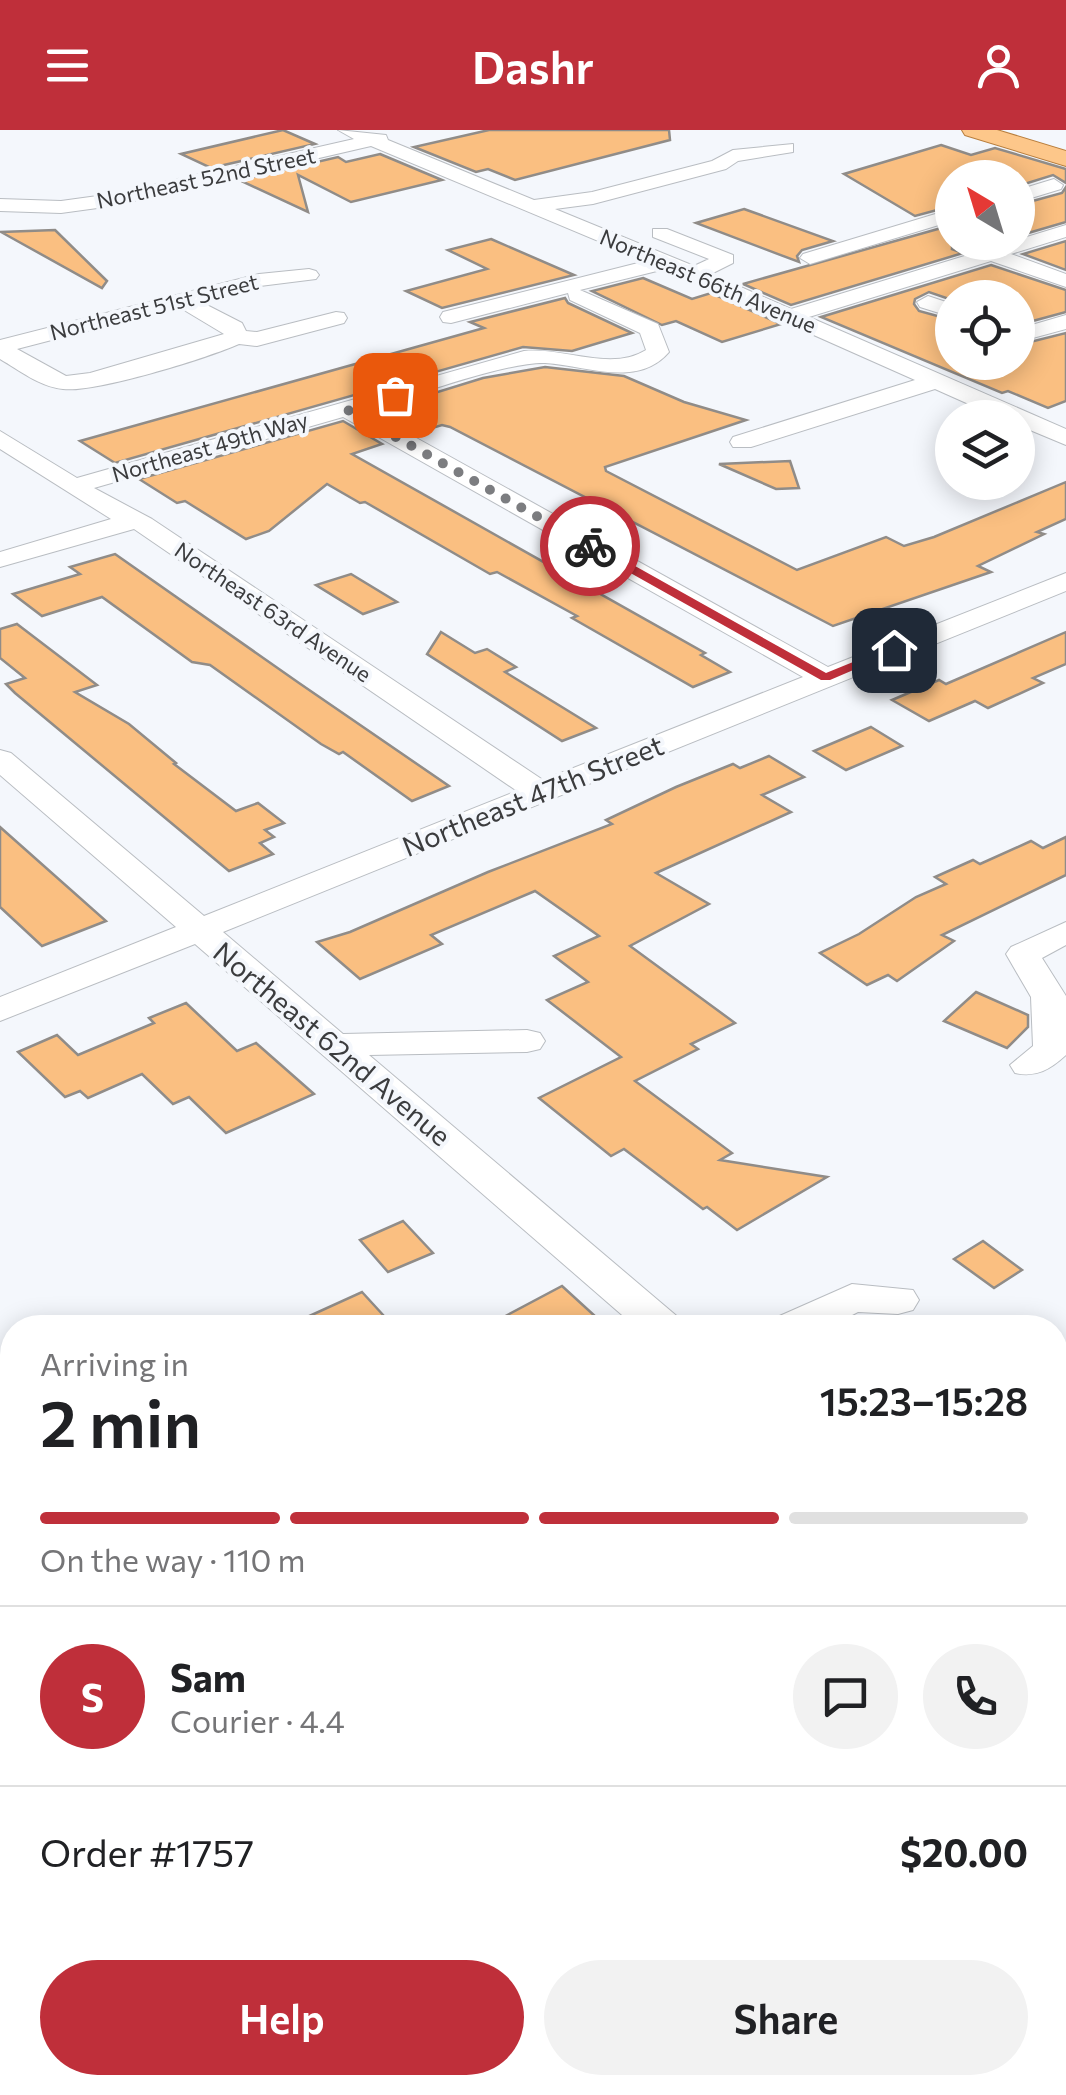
<!DOCTYPE html>
<meta charset="utf-8">
<style>
:root{--surface:#fff;--page:#f2f2f2;--text:#202124;--muted:#757577;--line:#e0e0e0;--accent:#bf2f3a}
body{margin:0;font-family:Commissioner,sans-serif;background:var(--page);color:var(--text);height:100vh;display:flex;flex-direction:column;font-size:38px;white-space:nowrap}
*{box-sizing:border-box;margin:0}
p{font-size:32px;color:var(--muted)}
.icon{flex:none;width:55px;height:55px;fill:none;stroke:currentColor;stroke-width:2;stroke-linecap:round;stroke-linejoin:round}
.map{position:relative;flex:1;overflow:hidden}
.sheet{position:absolute;left:0px;top:1185px;width:1068px;height:780px;display:flex;flex-direction:column;background:var(--surface);border-radius:40px 40px 0 0;box-shadow:0 5px 25px #0003}
.sheet>*{flex:none}
.needle{width:65px;rotate:322deg}
.tools{position:absolute;left:935px;top:30px;display:grid;gap:20px}
.tools a{display:grid;place-items:center;width:100px;height:100px;border-radius:50%;background:var(--surface);box-shadow:0 5px 25px #0003;font-size:50px}
.pin{position:absolute;display:grid;place-items:center;width:85px;height:85px;color:#fff;margin:-42px;border-radius:20px;box-shadow:0 5px 15px #0006}
.courier{position:absolute;display:grid;place-items:center;width:100px;height:100px;margin:-50px;border:8px solid #bf2f3a;border-radius:50%;background:#fff;color:#222;box-shadow:0 2px 12px #0007}
.headline em{font-style:normal;font-weight:600}
.headline div{display:flex;flex-direction:column-reverse}
.headline{display:flex;align-items:center;justify-content:space-between;height:170px;padding:0 40px}
h1{font-size:65px;font-weight:600;line-height:75px}
.bar{display:grid;grid-template-columns:repeat(4,1fr);gap:15px 10px;align-content:center;height:120px;padding:0 40px}
.bar i{height:12px;border-radius:8px;background:var(--line)}
.bar .active{background:var(--accent)}
.bar p{grid-column:span 4}
.line{display:flex;align-items:center;gap:25px;padding:0 40px;border-top:2px solid var(--line)}
.line div{flex:1}
.round{display:grid;place-items:center;flex:none;width:105px;height:105px;border-radius:52px;background:var(--page)}
.primary-button{display:flex;gap:20px;margin-top:auto;padding:20px 40px}
.primary-button a{flex:1;height:115px;border-radius:60px;background:var(--accent);color:#fff;font-size:40px;font-weight:600;line-height:115px;text-align:center}
.primary-button a+a{background:var(--page);color:var(--text)}
header{display:flex;justify-content:space-between;align-items:center;height:130px;padding:0 40px;background:var(--accent);color:#fff;font-size:45px;font-weight:600}
.map>svg:first-child{display:block}
</style>
<header><svg class="icon" aria-label="menu" viewBox="0 0 24 24"><path d="M4 6h16M4 12h16M4 18h16"/></svg>Dashr<svg class="icon" aria-label="person" viewBox="0 0 24 24"><circle cx="12" cy="8" r="4"/><path d="M4 21q1-7 8-7t8 7"/></svg></header>
<div class="map">
<svg width="1066" height="1965" viewBox="0 0 1066 1965">
<rect width="100%" height="100%" fill="#f4f7fc"/>
<g fill="#fabf81" stroke="#908c88" stroke-width="2.5">
<polygon points="283,0 315,14 211,38 181,24"/>
<polygon points="489,0 669,0 670,10 515,50 488,39 476,42 414,17"/>
<polygon points="941,15 971,25 995,18 1066,39 1066,53 1053,45 1018,56 1018,48 952,48 952,76 915,86 844,44"/>
<polygon points="380,24 442,50 351,72 298,45 308,82 239,50 338,27 346,32"/>
<polygon points="1066,57 1066,92 1018,106 1018,75 1062,63"/>
<polygon points="744,79 833,111 802,120 797,126 799,132 696,93"/>
<polygon points="952,95 952,119 963,123 791,175 743,154"/>
<polygon points="55,100 107,151 102,158 1,102"/>
<polygon points="491,109 574,145 442,178 406,161 487,139 448,120"/>
<polygon points="1066,111 1066,140 1023,124"/>
<polygon points="991,135 1066,160 1066,182 1018,195 1018,168 952,170 929,162 915,169 914,174 919,181 952,190 952,232 1018,232 1018,215 1066,203 1066,271 1048,278 1008,261 1002,263 821,187"/>
<polygon points="643,148 692,169 711,163 781,194 722,212 676,191 662,195 592,161"/>
<polygon points="565,168 568,173 632,203 572,221 523,217 115,333 80,311 484,198 470,192"/>
<polygon points="545,237 624,246 684,272 746,290 605,337 606,341 797,440 886,407 904,416 934,407 1066,352 1066,389 1037,402 1044,404 978,436 991,442 833,496 450,297 442,295 416,303 376,281 483,248"/>
<polygon points="343,291 382,314 352,324 705,523 701,525 730,542 693,557 572,488 577,486 497,442 490,444 365,372 360,373 327,354 269,401 246,409 185,371 177,373 139,349"/>
<polygon points="790,331 799,358 776,359 719,334"/>
<polygon points="115,424 299,553 449,656 412,671 343,622 339,624 321,614 210,535 192,532 102,467 42,486 13,464 80,444 70,437"/>
<polygon points="351,444 397,472 363,484 316,455"/>
<polygon points="17,494 97,555 75,562 129,594 176,633 174,634 236,681 258,673 284,693 265,700 274,707 260,713 273,724 229,741 15,563 6,554 25,548 0,528 0,499"/>
<polygon points="441,502 475,523 487,519 516,537 505,542 596,598 562,611 427,524"/>
<polygon points="1066,502 1066,534 1033,548 1043,553 988,578 975,571 929,591 892,570 939,550 946,554"/>
<polygon points="871,597 902,616 846,640 814,621"/>
<polygon points="769,626 804,647 762,665 791,682 656,743 709,774 630,816 735,893 691,914 698,919 635,951 732,1023 720,1030 827,1047 737,1100 707,1077 703,1079 624,1019 611,1026 539,968 621,927 547,870 588,852 554,826 599,806 535,761 431,805 442,814 360,849 317,812 350,802 488,742 612,694 606,690 676,657 733,634 740,638"/>
<polygon points="0,697 106,791 42,816 0,777"/>
<polygon points="1066,707 1066,745 942,805 954,811 897,851 888,845 867,855 820,823 859,804 916,767 946,754 935,747 973,730 980,734 1031,711 1043,718"/>
<polygon points="976,862 1028,885 1028,897 1007,918 944,891"/>
<polygon points="186,873 237,921 256,913 314,964 226,1003 189,967 173,974 142,944 88,968 80,961 65,967 18,922 57,905 78,925 154,893 149,888"/>
<polygon points="403,1091 433,1123 388,1142 360,1110"/>
<polygon points="983,1111 1022,1140 994,1158 954,1129"/>
<polygon points="562,1156 608,1198 483,1198"/>
<polygon points="362,1162 384,1186 359,1198 283,1198"/>
</g>
<g fill="none" stroke-linecap="round" stroke-linejoin="round">
<defs>
<g id="minor">
<path d="M338,0l48,5 2,5 146,60 58,-8 120,-31 21,-11 60,-6v8l-55,9 -12,8 -133,35 -38,5 139,57 15,-7 -56,-22v-8h14l66,26v8l-22,11 80,35 275,-84v12l-55,17 55,20v13l-75,-26 -182,56 257,112v16l-48,-20v-7h-18l-65,-29 -184,58h-18l-3,-5 3,-5 182,-57 -250,-111 -85,21 78,34 11,28c-32,37 -84,13 -124,11 -41,-1 -136,35 -179,47l462,257 238,-94v18l-843,341 120,102 184,-4 13,3 5,8 -5,8 -13,3 -158,3 310,263 6,10h-48l-442,-384 -195,77v-24l176,-70 -176,-152v-25l11,3 193,163 313,-125 -383,-262 -134,38v-15l111,-33 -111,-70v-18l77,47 447,-127c40,-4 87,21 122,-1l-6,-17 -70,-33 -2,-7 -117,30 -8,-1 -3,-5 3,-5 203,-51 -275,-115 -259,60 -51,7 -61,-2v-12l61,2 51,-7 242,-55zM343,287l460,260 -260,103 -391,-261 -58,-31z"/>
<polygon points="1054,49 1063,55 1061,59 1018,72 1018,60"/>
<polygon points="952,79 952,91 810,134 800,128 803,124"/>
<path d="M309,139l7,2 3,4 -3,4 -56,7 -59,16 41,21 4,8 11,1 79,-20 8,1 3,5 -3,5 -87,23 -18,-2c-32,14 -143,49 -176,45 -23,-2 -44,-19 -63,-30v-19l259,-66zM179,177l45,27 -134,39 -24,3 -49,-27z"/>
<polygon points="928,166 952,174 952,187 920,177 917,172"/>
<polygon points="1066,185 1066,199 1018,212 1018,199"/>
<path d="M1066,792v23l-24,13 24,38v59c-15,14 -30,23 -51,18l-5,-8 23,-19 -2,-49 -25,-43 5,-7z"/>
<polygon points="852,1154 913,1160 919,1170 913,1180 898,1184 858,1182 827,1198 769,1198 775,1188"/>
<polygon points="1055,1512 1066,1516 1066,1562 1055,1558"/>
</g>
<polygon id="major" points="962,0 997,0 1066,21 1066,36 965,5"/>
</defs>
<use href="#minor" stroke="#b9bdc2" stroke-width="2"/>
<use href="#major" stroke="#b87e3d" stroke-width="2"/>
<use href="#minor" fill="#fff" fill-rule="evenodd"/>
<use href="#major" fill="#fdc78a" fill-rule="evenodd"/>
</g>
<polygon fill="#bf2f3a" points="586,413 594,413 826,543 890,517 900,520 830,550 821,550 586,418"/>
<g fill="none" stroke-linecap="round" stroke-linejoin="round">
<polyline stroke="#7c7d80" stroke-width="10" stroke-dasharray="0 18" points="395,265 346,279 590,416"/>
</g>
<g text-anchor="middle" stroke-width="8" stroke-linejoin="round" paint-order="stroke">
<g font-size="22" fill="#3b3c3e" stroke="#f4f7fc">
<text transform="translate(206 48) rotate(-12)" y="8">Northeast 52nd Street</text>
<text transform="translate(708 151) rotate(23)" y="8">Northeast 66th Avenue</text>
<text transform="translate(154 177) rotate(-14)" y="8">Northeast 51st Street</text>
<text transform="translate(210 317) rotate(-16)" y="8">Northeast 49th Way</text>
<text transform="translate(273 482) rotate(34)" y="8">Northeast 63rd Avenue</text>
</g>
<g font-size="28" fill="#3b3c3e" stroke="#f4f7fc">
<text transform="translate(533 666) rotate(-22)" y="10">Northeast 47th Street</text>
<text transform="translate(332 914) rotate(40)" y="10">Northeast 62nd Avenue</text>
</g>
</g>
</svg>
<div class="tools">
<a><svg class="needle" viewBox="-14 -14 28 28"><path d="M0-13l5 13h-10z" fill="#e53935"/><path d="M0 13l5-13h-10z" fill="#757577"/></svg></a>
<a><svg class="icon" aria-label="locate" viewBox="0 0 24 24"><circle cx="12" cy="12" r="6"/><path d="M12 2v4M12 18v4M2 12h4M18 12h4"/></svg></a>
<a><svg class="icon" aria-label="layers" viewBox="0 0 24 24"><path d="M12 4l9 5-9 5-9-5zM3 14l9 5 9-5"/></svg></a>
</div>
<div class="pin" style="left:395px;top:265px;background:#ea580c"><svg class="icon" aria-label="bag" viewBox="0 0 24 24"><path d="M5 8h14l-1 12H6zM9 8a3 3 0 0 1 6 0"/></svg></div>
<div class="pin" style="left:894px;top:520px;background:#1f2937"><svg class="icon" aria-label="home" viewBox="0 0 24 24"><path d="M3 11l9-7 9 7M6 9v11h12V9"/></svg></div>
<div class="courier" style="left:590px;top:416px"><svg class="icon" aria-label="bike" viewBox="0 0 24 24"><circle cx="6" cy="16" r="4"/><circle cx="18" cy="16" r="4"/><path d="M6 16l4-8h5l3 8M10 8l3 8H6M13 5h3"/></svg></div>
<section class="sheet">
<div class="headline"><div><h1>2 min</h1><p>Arriving in</p></div><em>15:23–15:28</em></div>
<div class="bar"><i class="active"></i><i class="active"></i><i class="active"></i><i></i><p>On the way · 110 m</p></div>
<div class="line" style="height:180px"><b class="round" style="background:var(--accent);color:#fff">S</b><div><b>Sam</b><p>Courier · 4.4</p></div><a class="round"><svg class="icon" aria-label="chat" viewBox="0 0 24 24"><path d="M4 5h16v11H9l-5 4z"/></svg></a><a class="round"><svg class="icon" aria-label="phone" viewBox="0 0 24 24"><path d="M5 4h4l2 5-3 2q2 4 5 5l2-3 5 2v4C11 20 4 13 5 4z"/></svg></a></div>
<div class="line" style="height:130px"><div>Order #1757</div><b>$20.00</b></div>
<div class="primary-button"><a>Help</a><a>Share</a></div>
</section>
</div>
